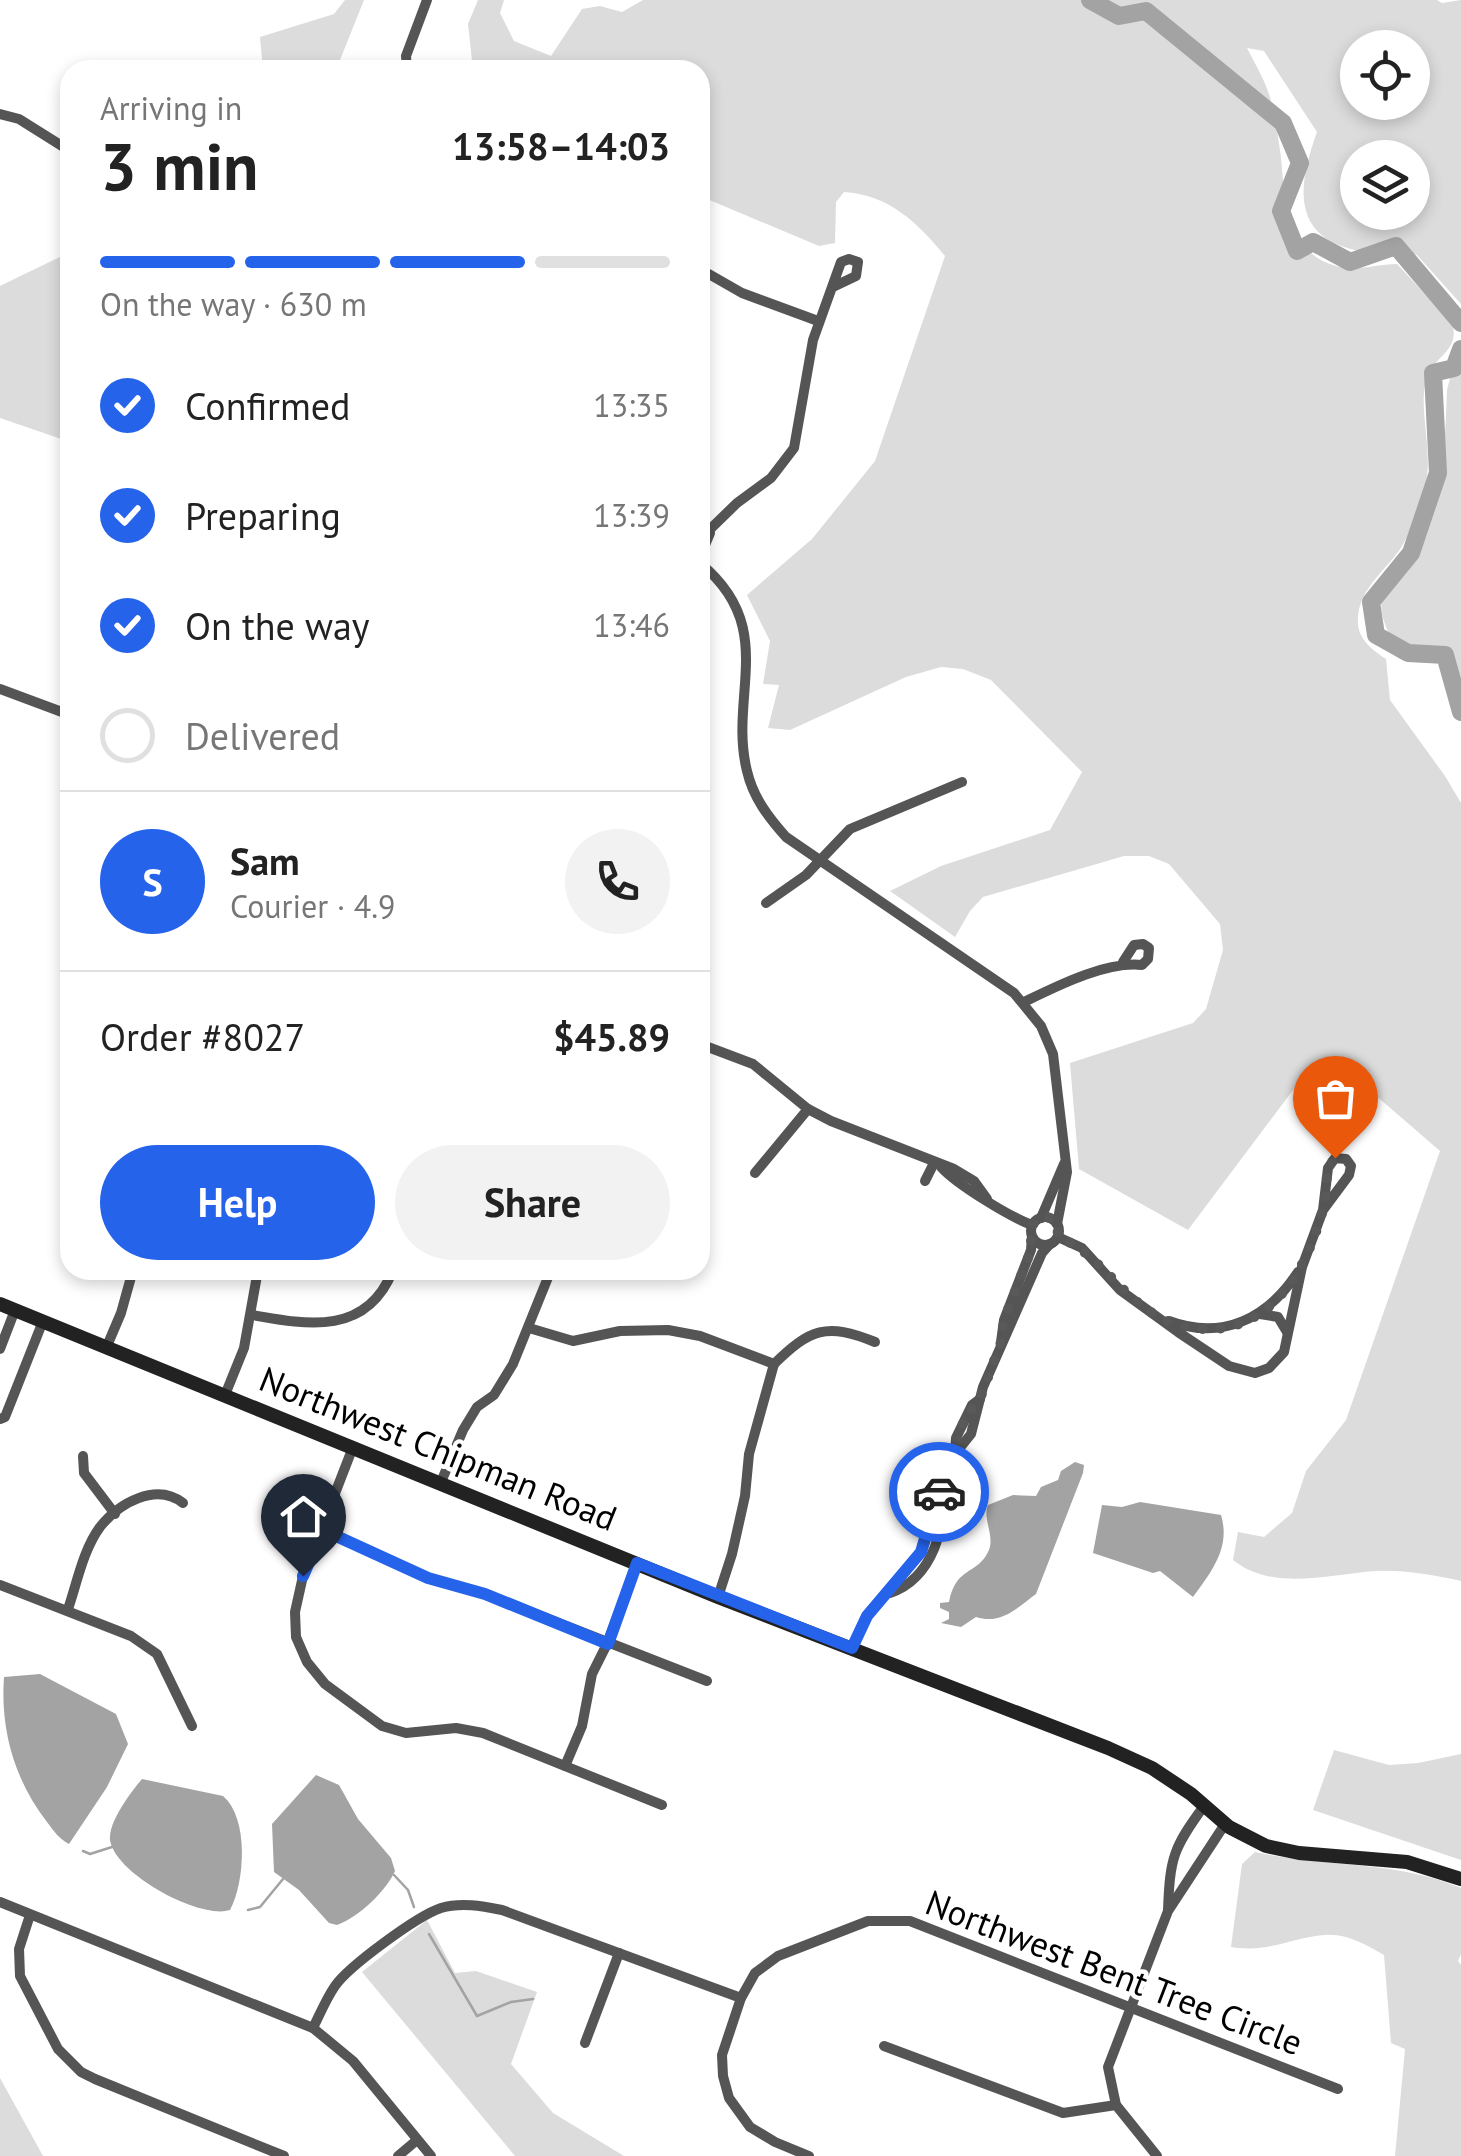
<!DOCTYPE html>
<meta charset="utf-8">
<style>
:root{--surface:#fff;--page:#f2f2f2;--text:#222;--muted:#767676;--line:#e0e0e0;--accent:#2563eb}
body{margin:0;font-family:"PT Sans",sans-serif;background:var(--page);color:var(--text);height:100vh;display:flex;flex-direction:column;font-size:38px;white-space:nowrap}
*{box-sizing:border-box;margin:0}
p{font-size:32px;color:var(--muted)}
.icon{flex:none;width:55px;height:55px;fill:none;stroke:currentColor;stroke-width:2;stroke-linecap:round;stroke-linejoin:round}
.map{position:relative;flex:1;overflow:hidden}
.details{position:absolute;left:60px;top:60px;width:650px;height:1220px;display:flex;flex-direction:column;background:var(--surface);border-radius:30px;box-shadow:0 5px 15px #0003}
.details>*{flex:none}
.tools{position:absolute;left:1340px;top:30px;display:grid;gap:20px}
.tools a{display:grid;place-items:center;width:90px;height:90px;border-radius:50%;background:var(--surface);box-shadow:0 5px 15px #0003;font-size:50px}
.pin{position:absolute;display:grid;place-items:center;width:85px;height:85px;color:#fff;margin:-102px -42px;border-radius:50% 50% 50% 0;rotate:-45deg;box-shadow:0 0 10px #0007}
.pin .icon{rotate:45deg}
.courier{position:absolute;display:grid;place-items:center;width:100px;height:100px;margin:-50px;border:8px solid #2563eb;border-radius:50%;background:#fff;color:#222;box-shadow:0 2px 12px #0007}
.head em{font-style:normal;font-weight:800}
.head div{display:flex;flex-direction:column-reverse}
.head{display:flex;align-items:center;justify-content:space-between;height:170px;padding:0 40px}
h1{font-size:65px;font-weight:800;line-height:75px}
.bar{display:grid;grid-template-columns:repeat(4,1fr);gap:15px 10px;align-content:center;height:120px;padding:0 40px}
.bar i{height:12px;border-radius:8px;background:var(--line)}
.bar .selected{background:var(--accent)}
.bar p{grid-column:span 4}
.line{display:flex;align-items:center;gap:25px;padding:0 40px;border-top:2px solid var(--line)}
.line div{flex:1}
.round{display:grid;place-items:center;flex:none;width:105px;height:105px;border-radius:52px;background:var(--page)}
ol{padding:0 40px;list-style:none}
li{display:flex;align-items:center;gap:30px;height:110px}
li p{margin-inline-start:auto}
li .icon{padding:10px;border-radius:50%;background:var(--accent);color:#fff;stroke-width:4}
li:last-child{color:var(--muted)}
li i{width:55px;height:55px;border:5px solid var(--line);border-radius:50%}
.cta{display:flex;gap:20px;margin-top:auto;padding:20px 40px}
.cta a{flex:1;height:115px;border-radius:60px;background:var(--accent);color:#fff;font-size:40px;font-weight:800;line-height:115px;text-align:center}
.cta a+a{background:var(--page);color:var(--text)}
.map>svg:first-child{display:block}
</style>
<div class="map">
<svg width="1461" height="2156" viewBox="0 0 1461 2156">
<rect width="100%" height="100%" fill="#fff"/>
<g fill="#dcdcdc" fill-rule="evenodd">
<polygon points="345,0 364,0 336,70 263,70 260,37 334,14"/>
<path d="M478,0h26l-4,13 14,28 37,15 31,-47 18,-3 22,6 21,-12h794l5,3 19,-3v304l-44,-49c-21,-9 -42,0 -62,-5 -66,-15 -56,-68 -38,-118l-53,-81 -17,-3c8,16 18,32 23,49 4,19 9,42 11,61 4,43 5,94 55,108 20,6 41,-2 61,-2l55,59c9,29 -20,33 -26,58 -8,28 8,72 -1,108 -5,18 -13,41 -23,57 -15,24 -42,41 -44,71 -2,21 13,32 28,42l4,41 55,76 16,27v778c-28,-6 -56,-11 -85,-10 -47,3 -103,21 -143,-11l5,-28 26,5 28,-24 14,-42 40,-51 94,-269 -81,-70 -51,-11 -120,160 -109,-61 -9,-106 123,-40 13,-14 17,-59 -3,-26 -51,-60 -20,-8h-25l-141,41 -13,14 -15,26 -65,-46 51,-25 109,-36 32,-58 -91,-92 -28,-11 -22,-2 -35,10 -116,53 -22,-2 11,-43 -16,-1 7,-43 -23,-46 65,-56 63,-78 70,-205c-28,-34 -56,-61 -101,-64l-8,10 -1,41 -16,3 -119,-50v-126h-227l-5,-46zM1358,48h54v54h-54zM1358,158h54v54h-54z"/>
<polygon points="70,252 70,442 0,418 0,286"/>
<path d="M1461,369v311c-13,-25 -53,-21 -70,-44 -6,-8 -12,-28 -9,-37 4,-17 24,-29 32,-43 29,-52 31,-109 33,-166l3,-12z"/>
<polygon points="1334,1750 1389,1765 1418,1763 1461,1754 1461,1860 1313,1810"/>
<path d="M1255,1852c68,15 144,9 206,36v66l-3,7 3,4v191h-66l10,-107 -14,-6 -7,-88c-17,-10 -38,-22 -59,-20 -36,3 -55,18 -94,12l11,-83z"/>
<polygon points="427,1920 455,1973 476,1971 537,1992 511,2064 553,2113 624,2156 515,2156 362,1972"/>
<polygon points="0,2078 43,2156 0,2156"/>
</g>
<g fill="#a3a3a3">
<path d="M1075,1462l9,3 -1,8 -47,121c-19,14 -35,31 -60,23l-15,10 -20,-4 8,-4v-7l-9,-4v-5l9,-1c7,-36 28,-27 39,-50 8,-15 -6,-32 0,-47l25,-10 23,1 5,-9 17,-7 3,-9z"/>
<path d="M1140,1502l81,13c10,33 -10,57 -28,82l-33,-26 -7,2 -60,-20 9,-48 20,2z"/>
<path d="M40,1674l76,40 12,30 -21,43 -38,57c-11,-6 -15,-13 -22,-22 -32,-41 -47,-92 -43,-145z"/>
<path d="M316,1775l23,10 19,34 33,39 4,13c-9,20 -36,46 -58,54l-8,-2 -30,-33 -25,-18 -2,-48z"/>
<path d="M142,1779l81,17c26,22 22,86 7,114 -30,10 -115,-36 -120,-70 -2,-18 21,-48 32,-61z"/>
</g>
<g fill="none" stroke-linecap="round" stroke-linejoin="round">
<g stroke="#a3a3a3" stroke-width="2.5">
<polyline points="83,1851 90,1854 112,1847"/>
<polyline points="394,1875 408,1890 414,1907"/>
<polyline points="248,1910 260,1907 283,1879"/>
<polyline points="429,1934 477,2016 511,2002 533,1999"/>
</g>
<g stroke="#a3a3a3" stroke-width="18">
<polyline points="1090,0 1119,16 1146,11 1283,123 1300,163 1281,211 1297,251 1313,242 1350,262 1396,246 1461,323"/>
<polyline points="1461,349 1454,368 1433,373 1438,473 1411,553 1371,602 1376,635 1408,653 1445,655 1461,712"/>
</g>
<g stroke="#555" stroke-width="10">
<polyline points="407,70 406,56 427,0"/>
<polyline points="0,114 19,119 70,151"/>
<polyline points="700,269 742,293 818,321"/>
<polyline points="700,539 737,503 771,478 794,448 813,340 841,262 849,259 858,262 856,276 835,286"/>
<polyline points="700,557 710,533"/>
<path d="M700,563c79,65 28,132 47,208 6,26 21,46 39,66l228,156 27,33 12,28 14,118 -10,52"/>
<polyline points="0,689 70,715"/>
<polyline points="766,903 806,875 850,829 962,782"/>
<path d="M1024,1002c33,-16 82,-41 118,-37l6,-6 1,-11 -6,-4 -9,1 -11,17"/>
<polyline points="700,1044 753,1064 808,1109 831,1121 954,1169 974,1181 987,1199"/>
<path d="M941,1167c15,17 69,50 91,58"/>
<polyline points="755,1173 808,1109"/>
<polyline points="925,1181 934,1163"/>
<circle cx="1045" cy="1231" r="14"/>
<polyline points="1041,1218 1064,1164"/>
<polyline points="1058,1237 1082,1248 1120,1290 1178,1332 1229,1366 1255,1373 1269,1368 1284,1352 1302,1267 1323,1210 1349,1175 1351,1166 1346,1159 1335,1158 1328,1168 1323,1210"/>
<polyline points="1260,1314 1278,1317 1287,1332"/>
<path d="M252,1315c56,10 115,21 141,-45"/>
<path d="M1169,1321c54,20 99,-3 129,-49"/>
<polyline points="529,1328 573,1341 620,1331 668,1330 700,1336 774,1364"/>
<polyline points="1001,1342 1004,1320 1031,1250 1032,1237"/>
<polyline points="107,1346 121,1313 133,1270"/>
<polyline points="0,1349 15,1310"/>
<path d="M774,1364c36,-35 52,-42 101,-22"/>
<polyline points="225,1395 244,1348 258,1270"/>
<polyline points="0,1419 5,1417 43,1321"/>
<polyline points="353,1447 303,1576 295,1612 296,1637 307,1662 325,1684 382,1726 406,1733 456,1728 483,1733 662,1805"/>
<polyline points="955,1454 971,1434 983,1387 1042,1253 1050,1244"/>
<polyline points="83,1456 84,1473 115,1514"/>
<polyline points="441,1482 463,1430 477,1407 494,1395 513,1364 551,1270"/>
<polyline points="323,1530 428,1578 485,1594 707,1681"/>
<polyline points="0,1585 131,1636 157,1654 192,1726"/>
<path d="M890,1593c44,-15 56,-68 55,-110"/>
<polyline points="718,1597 732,1554 745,1496 749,1454 774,1364"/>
<path d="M68,1609c9,-26 15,-59 32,-82 19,-24 56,-45 83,-24"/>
<polyline points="852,1648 867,1615 921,1552 933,1508 955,1454 956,1438 972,1405 980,1399"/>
<polyline points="565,1766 582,1726 592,1674 607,1644 637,1563"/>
<polyline points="0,1902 313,2028 353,2061 431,2156"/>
<path d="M1168,1910c2,-52 5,-62 36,-104"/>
<polyline points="30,1915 19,1949 20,1976 58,2049 81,2072 95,2079 284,2156"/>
<path d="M313,2028c7,-14 13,-29 22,-42 14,-20 82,-70 106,-78 20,-6 41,-2 61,2l239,88"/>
<polyline points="585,2043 619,1953"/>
<polyline points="884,2046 1063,2113 1116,2105"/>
<polyline points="398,2156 417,2140"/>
<polyline points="809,2156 775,2142 750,2127 729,2098 723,2076 722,2055 741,1998 755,1973 778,1956 868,1921 910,1921 1338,2089"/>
<polyline points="1157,2156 1116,2105 1108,2067 1168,1911 1225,1824"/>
</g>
<polyline stroke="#222" stroke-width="14" points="0,1304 718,1597 1108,1748 1152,1768 1191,1794 1229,1827 1266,1846 1299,1853 1407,1862 1461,1879"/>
</g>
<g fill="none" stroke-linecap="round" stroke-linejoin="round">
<path stroke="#595959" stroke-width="10" stroke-dasharray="0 18" d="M939,1492l27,-77 14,-16 21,-57 3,-22 27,-70v-24l10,-8h9l7,6 1,13c41,16 61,58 101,80 13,8 30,11 44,12 69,4 105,-62 120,-120 5,-17 0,-38 12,-51"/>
<polyline stroke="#2563eb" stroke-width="12" points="303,1576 323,1530 428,1578 485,1594 608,1644 637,1563 852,1648 867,1616 921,1552 939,1492"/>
</g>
<g text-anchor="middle" stroke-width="9" stroke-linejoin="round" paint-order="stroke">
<g font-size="35" fill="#000" stroke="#fff">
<text transform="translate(438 1449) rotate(22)" y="12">Northwest Chipman Road</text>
<text transform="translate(1114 1973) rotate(21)" y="12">Northwest Bent Tree Circle</text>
</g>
</g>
</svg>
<div class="tools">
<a><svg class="icon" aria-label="locate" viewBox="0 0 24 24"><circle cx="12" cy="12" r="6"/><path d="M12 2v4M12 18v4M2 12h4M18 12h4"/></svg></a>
<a><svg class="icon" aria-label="layers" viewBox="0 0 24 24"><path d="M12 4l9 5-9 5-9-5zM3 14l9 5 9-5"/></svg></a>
</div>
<div class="pin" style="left:1335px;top:1158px;background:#ea580c"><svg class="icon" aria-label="bag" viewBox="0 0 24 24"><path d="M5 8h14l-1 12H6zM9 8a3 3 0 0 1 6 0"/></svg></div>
<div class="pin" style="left:303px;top:1576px;background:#1f2937"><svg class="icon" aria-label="home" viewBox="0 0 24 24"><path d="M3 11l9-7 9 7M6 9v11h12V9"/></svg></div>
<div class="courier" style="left:939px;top:1492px"><svg class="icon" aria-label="car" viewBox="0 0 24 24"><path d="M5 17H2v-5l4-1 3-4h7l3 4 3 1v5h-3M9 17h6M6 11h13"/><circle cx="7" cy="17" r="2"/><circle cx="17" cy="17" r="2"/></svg></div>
<section class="details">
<div class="head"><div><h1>3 min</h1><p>Arriving in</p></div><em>13:58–14:03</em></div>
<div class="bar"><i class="selected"></i><i class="selected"></i><i class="selected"></i><i></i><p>On the way · 630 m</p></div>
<ol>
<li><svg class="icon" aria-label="check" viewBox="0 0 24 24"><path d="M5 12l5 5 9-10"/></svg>Confirmed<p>13:35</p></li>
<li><svg class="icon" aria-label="check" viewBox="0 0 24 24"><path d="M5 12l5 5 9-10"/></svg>Preparing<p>13:39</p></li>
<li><svg class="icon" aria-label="check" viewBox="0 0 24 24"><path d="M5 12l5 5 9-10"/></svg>On the way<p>13:46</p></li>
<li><i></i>Delivered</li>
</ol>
<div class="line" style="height:180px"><b class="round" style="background:var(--accent);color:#fff">S</b><div><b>Sam</b><p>Courier · 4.9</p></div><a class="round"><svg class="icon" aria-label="phone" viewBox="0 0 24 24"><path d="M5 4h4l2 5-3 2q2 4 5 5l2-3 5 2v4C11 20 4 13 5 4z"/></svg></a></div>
<div class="line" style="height:130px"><div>Order #8027</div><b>$45.89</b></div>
<div class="cta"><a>Help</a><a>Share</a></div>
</section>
</div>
